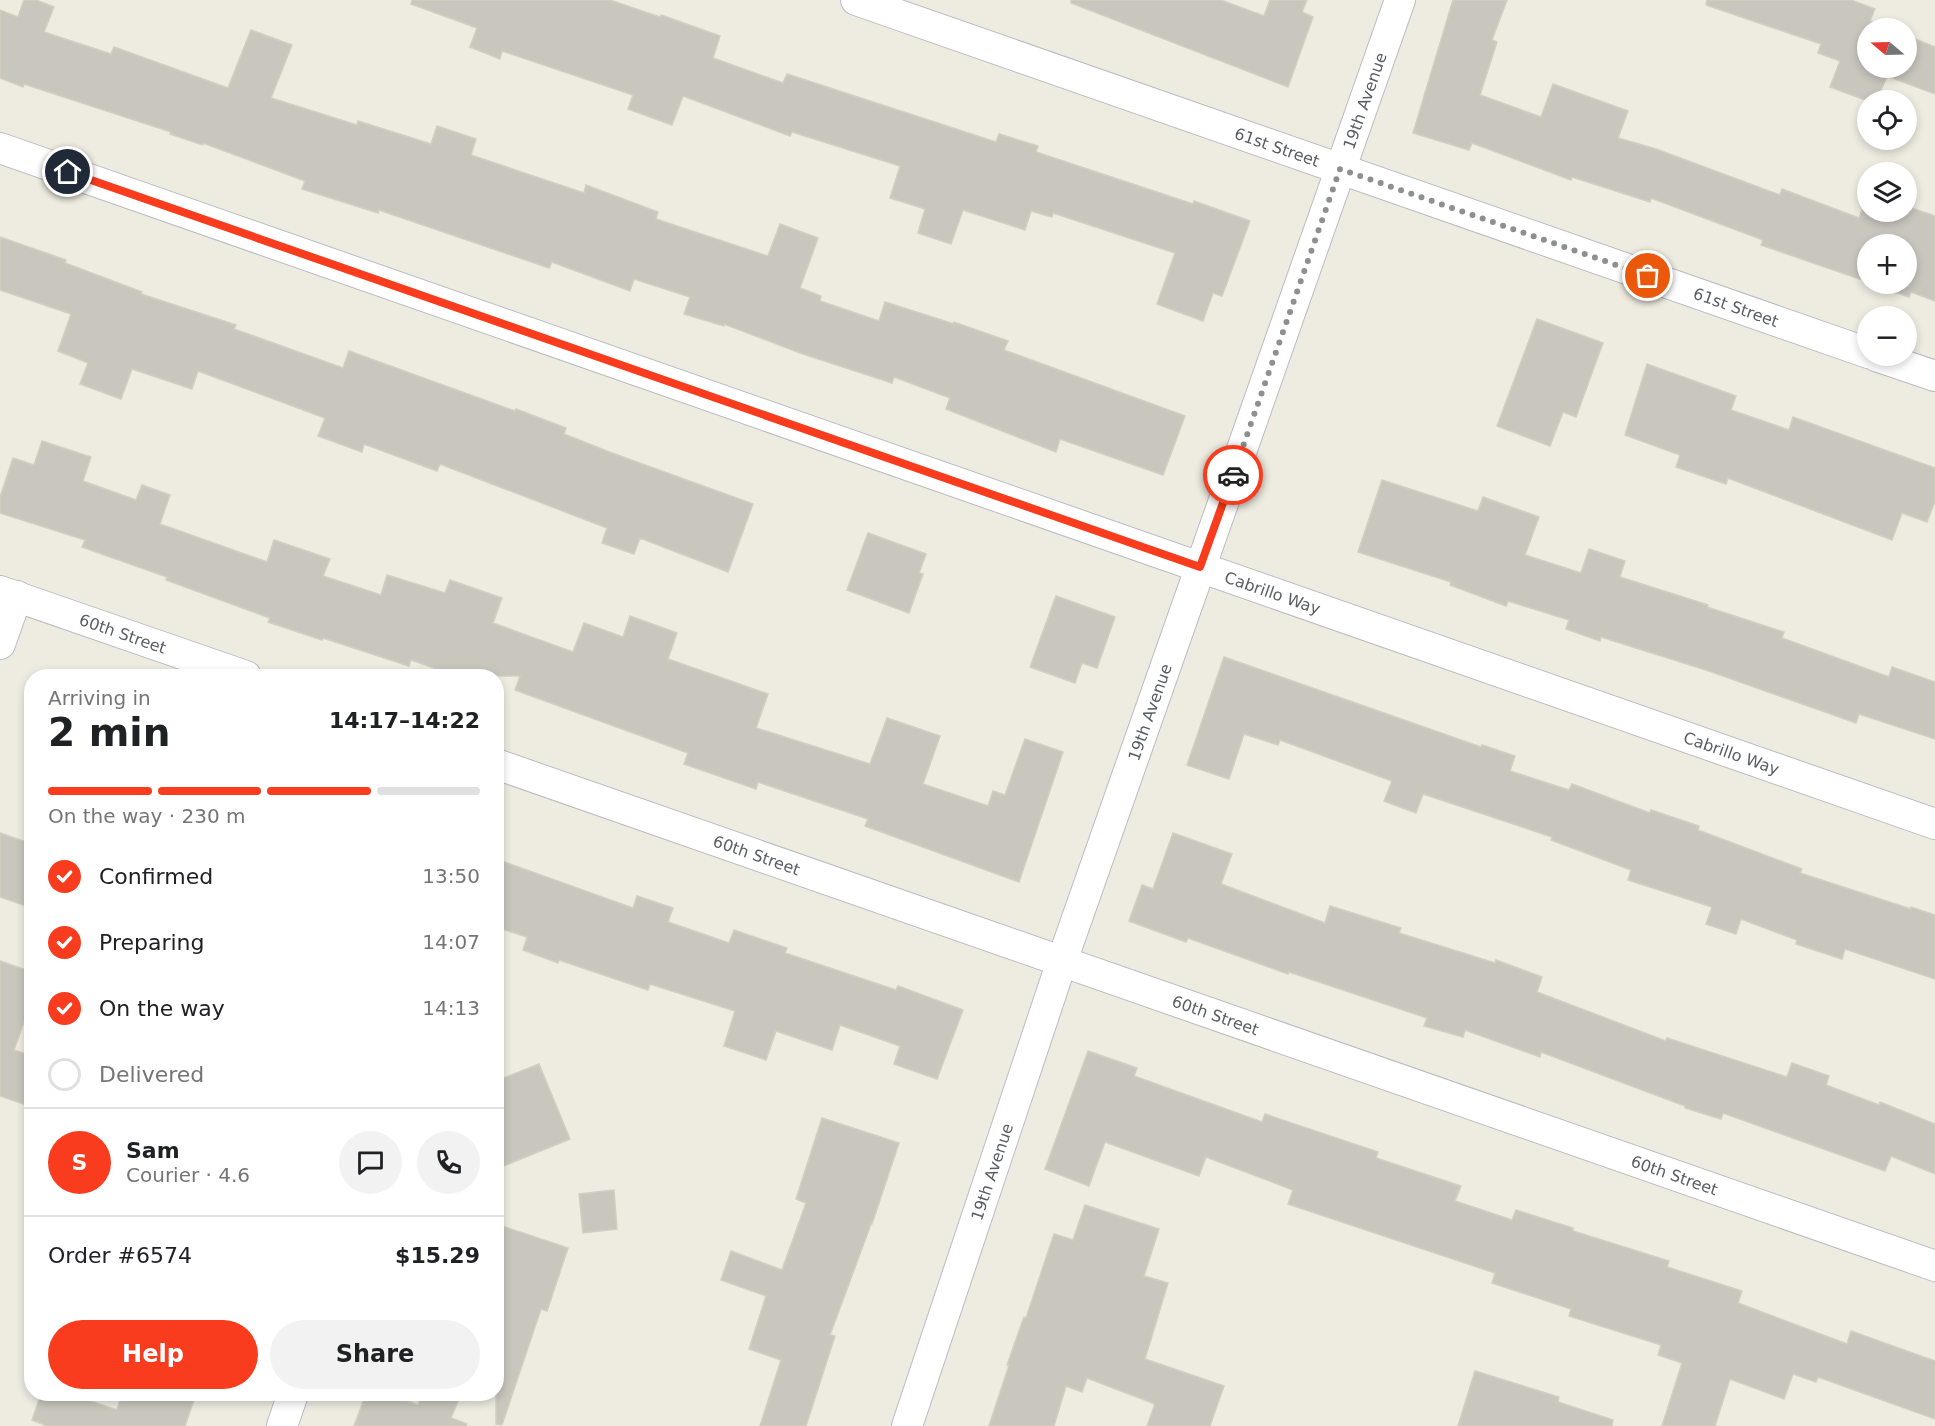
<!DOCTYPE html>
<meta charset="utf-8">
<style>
:root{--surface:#fff;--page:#f2f2f2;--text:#202124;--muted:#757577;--line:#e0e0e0;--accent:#f83c1d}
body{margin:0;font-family:"DejaVu Sans",sans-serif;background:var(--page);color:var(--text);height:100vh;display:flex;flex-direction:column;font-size:22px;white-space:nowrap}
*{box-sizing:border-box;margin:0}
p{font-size:20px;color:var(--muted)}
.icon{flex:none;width:33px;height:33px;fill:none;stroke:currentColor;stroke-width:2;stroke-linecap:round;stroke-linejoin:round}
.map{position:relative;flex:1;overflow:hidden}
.sheet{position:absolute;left:24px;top:669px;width:480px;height:732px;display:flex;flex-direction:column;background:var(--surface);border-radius:24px;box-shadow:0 3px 9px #0003}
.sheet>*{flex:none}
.needle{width:39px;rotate:289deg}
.fabs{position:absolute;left:1857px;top:18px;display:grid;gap:12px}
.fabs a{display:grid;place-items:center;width:60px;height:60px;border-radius:50%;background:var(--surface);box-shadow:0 3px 9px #0003;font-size:30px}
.pin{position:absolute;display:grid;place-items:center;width:51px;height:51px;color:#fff;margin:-26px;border:3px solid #fff;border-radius:50%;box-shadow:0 2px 6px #0007}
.courier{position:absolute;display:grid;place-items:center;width:60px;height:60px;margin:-30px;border:4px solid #f83c1d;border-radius:50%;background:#fff;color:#222;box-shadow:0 2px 8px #0007}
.head em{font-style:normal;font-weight:800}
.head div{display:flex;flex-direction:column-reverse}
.head{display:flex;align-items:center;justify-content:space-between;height:102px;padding:0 24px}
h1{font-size:39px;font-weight:800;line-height:45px}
.bar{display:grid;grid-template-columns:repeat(4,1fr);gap:9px 6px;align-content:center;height:72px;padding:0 24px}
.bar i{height:8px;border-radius:4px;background:var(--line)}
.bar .active{background:var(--accent)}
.bar p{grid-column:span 4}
.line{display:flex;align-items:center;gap:15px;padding:0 24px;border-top:2px solid var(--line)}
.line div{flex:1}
.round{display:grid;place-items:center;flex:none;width:63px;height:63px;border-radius:32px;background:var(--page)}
ol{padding:0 24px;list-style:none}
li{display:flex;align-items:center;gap:18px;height:66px}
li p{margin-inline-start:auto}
li .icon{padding:6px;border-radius:50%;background:var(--accent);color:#fff;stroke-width:4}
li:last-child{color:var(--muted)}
li i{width:33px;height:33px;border:3px solid var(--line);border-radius:50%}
.button{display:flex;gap:12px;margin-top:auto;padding:12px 24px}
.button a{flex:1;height:69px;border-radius:36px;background:var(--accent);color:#fff;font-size:24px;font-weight:800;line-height:69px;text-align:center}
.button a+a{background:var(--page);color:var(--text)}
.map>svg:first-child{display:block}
</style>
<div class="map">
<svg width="1935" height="1426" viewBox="0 0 1935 1426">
<rect width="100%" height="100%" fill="#eeece1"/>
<g fill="#c9c6be" stroke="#d3cebf" stroke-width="1.5">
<polygon points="24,0 36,0 54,7 44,32 111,54 114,47 228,88 251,30 292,45 271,98 357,125 358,121 431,144 437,126 476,139 471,155 584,193 586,185 658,212 656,219 768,256 780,224 818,238 800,288 821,296 820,301 879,321 885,302 954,324 954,322 1008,341 1004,350 1185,416 1163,475 1060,439 1056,452 946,409 950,398 894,377 892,383 800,353 724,324 724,326 684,314 690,297 634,279 630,291 552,262 549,268 379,210 378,213 302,189 305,181 203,143 203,145 170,134 171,132 24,84 23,87 0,78 0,10 18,17"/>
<polygon points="412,0 610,0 660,17 661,15 720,36 713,58 783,83 787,74 996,142 999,134 1038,146 1036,152 1193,204 1194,201 1250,221 1222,296 1213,293 1203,321 1157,304 1175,253 1053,213 1052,217 1031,211 1025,230 963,210 951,244 918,233 925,209 890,198 900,166 792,132 790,136 683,96 672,125 628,109 633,95 502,51 500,59 470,47 477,28 411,4"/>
<polygon points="1071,0 1221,0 1264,16 1270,0 1307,0 1302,12 1313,17 1288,87 1071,3"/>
<polygon points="1453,0 1507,0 1492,40 1497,42 1480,95 1541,117 1553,84 1628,111 1618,138 1656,149 1780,195 1782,189 1859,218 1868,194 1868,212 1906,212 1906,206 1935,216 1935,301 1911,292 1909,297 1872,284 1906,284 1906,244 1868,244 1868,282 1761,245 1763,240 1651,198 1650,202 1572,177 1571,180 1472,143 1469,150 1413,133"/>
<polygon points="1707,0 1851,0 1875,9 1870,21 1889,28 1868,28 1868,68 1906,68 1906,35 1935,47 1935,94 1887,76 1877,100 1868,101 1830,87 1840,61 1818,53 1821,44 1706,5"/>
<polygon points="0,237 66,260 65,263 142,292 141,294 236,325 234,329 343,368 349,351 515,411 516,409 566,428 564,434 612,453 753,504 728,572 640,538 634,554 602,543 607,528 440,464 437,471 364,444 362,452 318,436 325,418 198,371 192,389 132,369 121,399 80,384 88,363 58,351 71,314 0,290"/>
<polygon points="1537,319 1603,343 1576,417 1563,412 1550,446 1497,426"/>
<polygon points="1647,364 1736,396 1731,410 1789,430 1793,417 1935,468 1935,501 1927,522 1902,513 1892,540 1728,478 1726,484 1676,467 1680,455 1625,435"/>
<polygon points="42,441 91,457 83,481 136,500 142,485 170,495 160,524 267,562 274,540 330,559 323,576 381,595 387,575 445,593 450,580 502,598 493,623 573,652 584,623 623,637 630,616 677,633 668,659 768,694 756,728 870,764 887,718 940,736 923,784 988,806 993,791 1005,795 1025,739 1063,752 1019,882 865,826 868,819 758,782 756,789 684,764 688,753 515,690 520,676 457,676 411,660 409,666 323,638 322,640 268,622 270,618 166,580 167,577 82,547 85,540 0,513 0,497 13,458 34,465"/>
<polygon points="1382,480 1478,511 1483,497 1539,517 1525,555 1581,573 1589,549 1625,561 1620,577 1708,605 1707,607 1784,632 1782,638 1889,677 1892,667 1935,682 1935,739 1859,714 1856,723 1709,671 1601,637 1600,641 1566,629 1569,620 1508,601 1506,606 1450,585 1451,582 1358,552"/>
<polygon points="868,533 926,554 919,573 923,574 909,613 847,590"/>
<polygon points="1056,596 1115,617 1097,668 1082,663 1075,683 1030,667"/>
<polygon points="1224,657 1481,747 1482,745 1515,756 1510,771 1569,790 1572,784 1650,813 1651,810 1699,826 1698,830 1802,869 1800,873 1911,909 1911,907 1935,915 1935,979 1845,949 1842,959 1796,944 1797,940 1741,919 1736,934 1706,924 1712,907 1628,880 1631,870 1551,840 1552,837 1423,794 1416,813 1384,801 1392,781 1280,740 1278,745 1244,734 1229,779 1187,765"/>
<polygon points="0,833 32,844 32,908 0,897"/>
<polygon points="1173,833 1232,854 1221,884 1325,923 1330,906 1401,928 1399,933 1495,963 1496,960 1542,977 1537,992 1666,1041 1667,1038 1787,1077 1792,1063 1829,1076 1826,1085 1879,1105 1880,1102 1935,1124 1935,1174 1891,1156 1885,1171 1723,1113 1721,1119 1685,1108 1685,1106 1541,1052 1540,1057 1465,1030 1463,1037 1424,1026 1427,1018 1289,972 1288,974 1188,938 1186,942 1129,921 1142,885 1153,889"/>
<polygon points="496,859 633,908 637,896 673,908 668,922 729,943 734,930 787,948 785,953 896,990 898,986 963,1010 937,1079 894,1064 900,1046 840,1025 832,1050 776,1031 766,1060 724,1046 735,1011 650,984 648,990 559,960 558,963 523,950 527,937 496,927"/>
<polygon points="0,961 32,972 32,1000 14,1050 32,1056 32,1107 0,1096"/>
<polygon points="1088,1051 1137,1068 1134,1076 1262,1122 1265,1114 1378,1152 1376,1158 1461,1186 1455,1201 1512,1220 1516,1210 1573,1228 1573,1231 1669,1261 1667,1267 1742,1291 1738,1303 1847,1344 1851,1331 1935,1361 1935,1419 1818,1377 1816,1382 1793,1374 1784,1399 1730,1379 1715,1426 1662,1426 1682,1363 1658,1355 1661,1345 1569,1316 1571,1309 1492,1283 1495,1273 1288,1204 1293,1190 1206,1157 1199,1176 1105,1142 1089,1186 1045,1169"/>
<polygon points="539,1064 570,1139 496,1169 496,1081"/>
<polygon points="822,1118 899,1143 872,1224 871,1224 830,1335 835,1336 806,1426 760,1426 781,1360 749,1349 766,1296 721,1280 731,1251 782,1270 806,1203 796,1199"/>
<polygon points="614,1190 617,1229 583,1233 579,1194"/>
<polygon points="1085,1205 1159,1229 1144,1276 1168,1283 1145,1359 1224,1386 1210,1426 1147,1426 1155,1404 1087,1378 1082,1392 1066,1386 1054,1426 989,1426 1009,1365 1007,1365 1024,1317 1026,1318 1054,1234 1073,1240"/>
<polygon points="496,1224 568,1248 547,1311 541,1309 502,1425 496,1424"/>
<polygon points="1475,1371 1559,1397 1558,1402 1613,1420 1612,1426 1458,1426"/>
<polygon points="41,1394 70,1394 117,1410 122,1394 196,1394 185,1426 47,1426 32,1420"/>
<polygon points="366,1394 389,1394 418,1405 422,1394 461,1394 451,1418 467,1424 466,1426 354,1426"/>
</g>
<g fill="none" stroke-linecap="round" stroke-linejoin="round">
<defs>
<g id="street">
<path id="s1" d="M856,0l1012,353"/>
<path id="s2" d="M0,148l1935,676"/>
<polyline points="1876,356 1935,376"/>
<path id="s3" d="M0,591l246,85"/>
<polyline points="0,644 17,596"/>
<path id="s4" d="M496,764l1439,502"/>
<polyline points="282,1426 293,1394"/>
<path id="s5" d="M907,1426l155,-465 338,-961"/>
</g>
</defs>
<use href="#street" stroke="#b9bbc1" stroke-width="32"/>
<use href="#street" stroke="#fff" stroke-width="30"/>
</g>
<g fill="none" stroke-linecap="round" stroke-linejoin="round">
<polyline stroke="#8e8f8f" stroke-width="6" stroke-dasharray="0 10.8" points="1233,475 1340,169 1648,276"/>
<polyline stroke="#f83c1d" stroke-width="8" points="68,172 1200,567 1233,475"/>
</g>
<g text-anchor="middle" stroke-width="4.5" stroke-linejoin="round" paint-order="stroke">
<g font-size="16" fill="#5a5d63" stroke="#fff">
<text dy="6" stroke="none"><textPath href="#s5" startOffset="1402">19th Avenue</textPath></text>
<text dy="6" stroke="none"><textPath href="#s1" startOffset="446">61st Street</textPath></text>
<text dy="6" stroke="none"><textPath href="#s1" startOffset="932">61st Street</textPath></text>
<text dy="6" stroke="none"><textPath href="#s2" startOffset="1348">Cabrillo Way</textPath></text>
<text dy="6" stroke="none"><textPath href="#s3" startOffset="130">60th Street</textPath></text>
<text dy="6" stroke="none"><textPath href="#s5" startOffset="754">19th Avenue</textPath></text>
<text dy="6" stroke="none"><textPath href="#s2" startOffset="1834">Cabrillo Way</textPath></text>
<text dy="6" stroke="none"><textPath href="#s4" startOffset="276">60th Street</textPath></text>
<text dy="6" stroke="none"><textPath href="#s4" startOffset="762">60th Street</textPath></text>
<text dy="6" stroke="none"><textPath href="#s5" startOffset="268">19th Avenue</textPath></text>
<text dy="6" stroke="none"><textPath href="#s4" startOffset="1248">60th Street</textPath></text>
</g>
</g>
</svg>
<div class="fabs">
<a><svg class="needle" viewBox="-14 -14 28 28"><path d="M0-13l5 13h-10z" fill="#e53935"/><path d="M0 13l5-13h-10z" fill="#757577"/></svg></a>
<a><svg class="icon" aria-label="locate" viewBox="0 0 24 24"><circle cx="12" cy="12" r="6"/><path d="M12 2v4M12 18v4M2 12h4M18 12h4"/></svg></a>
<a><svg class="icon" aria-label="layers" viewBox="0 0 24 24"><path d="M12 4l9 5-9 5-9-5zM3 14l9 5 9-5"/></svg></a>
<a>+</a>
<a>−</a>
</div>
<div class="pin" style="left:1648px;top:276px;background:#ea580c"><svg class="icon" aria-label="bag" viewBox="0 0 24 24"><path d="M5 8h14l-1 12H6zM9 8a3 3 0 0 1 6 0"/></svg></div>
<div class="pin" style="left:68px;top:172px;background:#1f2937"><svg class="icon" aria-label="home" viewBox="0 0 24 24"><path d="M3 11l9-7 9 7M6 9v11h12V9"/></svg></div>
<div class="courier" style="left:1233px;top:475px"><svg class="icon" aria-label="car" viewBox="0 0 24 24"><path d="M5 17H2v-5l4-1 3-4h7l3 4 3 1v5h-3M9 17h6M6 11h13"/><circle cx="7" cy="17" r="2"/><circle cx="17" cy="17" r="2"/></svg></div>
<section class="sheet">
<div class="head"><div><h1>2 min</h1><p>Arriving in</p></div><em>14:17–14:22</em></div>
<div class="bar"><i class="active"></i><i class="active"></i><i class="active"></i><i></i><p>On the way · 230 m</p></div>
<ol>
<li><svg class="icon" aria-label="check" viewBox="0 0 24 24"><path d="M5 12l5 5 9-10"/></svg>Confirmed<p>13:50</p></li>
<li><svg class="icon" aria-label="check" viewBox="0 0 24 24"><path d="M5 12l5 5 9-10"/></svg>Preparing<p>14:07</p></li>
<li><svg class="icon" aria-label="check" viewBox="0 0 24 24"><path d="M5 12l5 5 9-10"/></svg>On the way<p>14:13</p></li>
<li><i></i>Delivered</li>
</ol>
<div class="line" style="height:108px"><b class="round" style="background:var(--accent);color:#fff">S</b><div><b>Sam</b><p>Courier · 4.6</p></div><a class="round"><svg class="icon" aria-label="chat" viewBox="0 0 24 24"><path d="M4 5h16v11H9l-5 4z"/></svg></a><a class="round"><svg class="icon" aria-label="phone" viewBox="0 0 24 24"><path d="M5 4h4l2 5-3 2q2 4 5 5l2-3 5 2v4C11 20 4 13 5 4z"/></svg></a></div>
<div class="line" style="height:78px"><div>Order #6574</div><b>$15.29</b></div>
<div class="button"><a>Help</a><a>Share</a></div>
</section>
</div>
